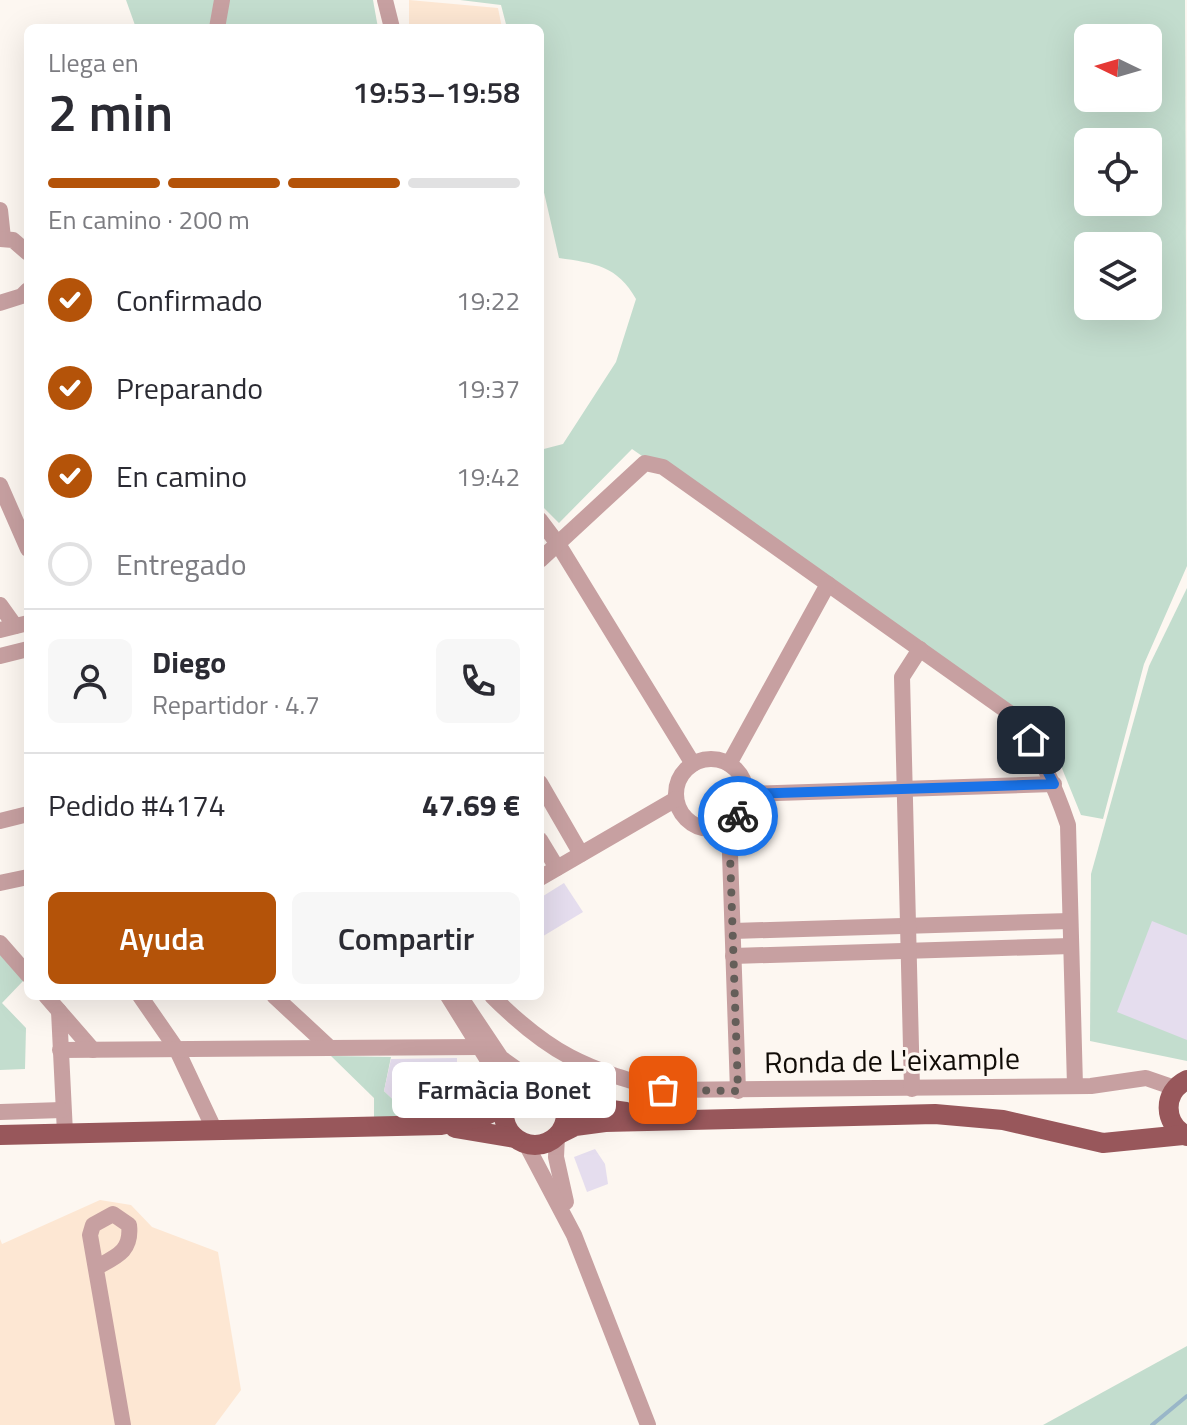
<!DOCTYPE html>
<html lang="es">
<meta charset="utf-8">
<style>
:root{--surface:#fff;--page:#f7f7f7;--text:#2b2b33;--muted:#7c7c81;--line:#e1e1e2;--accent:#b45309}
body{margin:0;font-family:"Titillium Web",sans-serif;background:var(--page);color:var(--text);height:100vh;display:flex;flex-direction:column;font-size:30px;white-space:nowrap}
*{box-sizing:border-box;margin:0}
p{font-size:26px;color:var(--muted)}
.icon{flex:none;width:44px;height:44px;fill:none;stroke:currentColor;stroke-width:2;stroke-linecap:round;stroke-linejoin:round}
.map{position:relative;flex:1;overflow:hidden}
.sheet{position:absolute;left:24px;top:24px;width:520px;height:976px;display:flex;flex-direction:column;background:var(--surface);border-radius:12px;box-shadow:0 8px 32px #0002}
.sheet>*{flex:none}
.needle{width:52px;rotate:275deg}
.tools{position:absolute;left:1074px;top:24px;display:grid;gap:16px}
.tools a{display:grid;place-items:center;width:88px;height:88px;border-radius:12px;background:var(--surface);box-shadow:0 8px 32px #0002;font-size:40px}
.pin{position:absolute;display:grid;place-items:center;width:68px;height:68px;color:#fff;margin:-34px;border-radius:16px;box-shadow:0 4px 12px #0006}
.courier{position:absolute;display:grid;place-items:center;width:80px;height:80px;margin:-40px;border:6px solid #1a73e8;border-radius:50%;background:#fff;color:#222;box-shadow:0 2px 10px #0007}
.bubble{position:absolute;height:56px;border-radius:12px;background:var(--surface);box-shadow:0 8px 32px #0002;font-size:26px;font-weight:600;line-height:56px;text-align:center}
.head em{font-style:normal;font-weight:600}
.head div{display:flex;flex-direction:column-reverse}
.head{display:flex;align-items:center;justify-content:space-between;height:136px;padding:0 24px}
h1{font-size:52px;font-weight:600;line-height:60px}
.bar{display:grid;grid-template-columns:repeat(4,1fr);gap:12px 8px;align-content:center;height:96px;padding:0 24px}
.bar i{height:10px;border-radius:6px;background:var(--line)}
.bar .active{background:var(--accent)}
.bar p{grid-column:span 4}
.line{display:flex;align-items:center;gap:20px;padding:0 24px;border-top:2px solid var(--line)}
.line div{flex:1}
.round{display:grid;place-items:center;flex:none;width:84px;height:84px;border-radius:12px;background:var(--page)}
ol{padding:0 24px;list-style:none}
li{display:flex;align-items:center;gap:24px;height:88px}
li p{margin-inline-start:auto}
li .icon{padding:8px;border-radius:50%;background:var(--accent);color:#fff;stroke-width:4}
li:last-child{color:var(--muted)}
li i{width:44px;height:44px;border:4px solid var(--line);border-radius:50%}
.button{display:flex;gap:16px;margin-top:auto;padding:16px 24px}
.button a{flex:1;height:92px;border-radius:12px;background:var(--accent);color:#fff;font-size:32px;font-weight:600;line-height:92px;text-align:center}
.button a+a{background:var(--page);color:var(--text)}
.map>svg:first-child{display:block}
</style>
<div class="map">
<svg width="1187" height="1425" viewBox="0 0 1187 1425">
<rect width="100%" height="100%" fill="#fdf7f1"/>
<g fill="#fde7d3">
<polygon points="409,0 498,8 502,28 409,28"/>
<polygon points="100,1200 131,1205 152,1227 218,1252 241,1390 215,1425 0,1425 0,1239 2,1244"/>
</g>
<g fill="#c3ddce" fill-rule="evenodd">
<polygon points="126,0 373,0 378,28 136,28"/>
<path d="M460,0h725l2,566 -43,98 -41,155 -22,-4 -31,-76 -418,-290 -73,74 -19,-19v-54l23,-6 53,-82 20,-63c-18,-33 -42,-36 -77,-41l-19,-83v-147h-33l-6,-23zM1088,38h60v60h-60zM1088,142h60v60h-60zM1088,246h60v60h-60z"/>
<polygon points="1187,588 1187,1061 1090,1041 1091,874 1149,666"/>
<polygon points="0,953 24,980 2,1003 26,1028 25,1069 0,1070"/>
<polygon points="331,1056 391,1057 384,1091 416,1121 374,1121 374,1098"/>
<polygon points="1187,1346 1187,1425 1043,1425"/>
</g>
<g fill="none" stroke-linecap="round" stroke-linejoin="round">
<polyline stroke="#99b6c8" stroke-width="4" points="1152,1425 1187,1396"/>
</g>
<g fill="#e5ddee">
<polygon points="564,883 583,912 540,938 540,898"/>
<polygon points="1152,921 1187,935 1187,1040 1117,1012"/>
<polygon points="457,1058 457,1063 485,1077 485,1101 471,1106 456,1105 457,1089 424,1090 424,1112 407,1113 384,1091 391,1059"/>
<polygon points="595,1149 605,1164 608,1184 587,1192 574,1157"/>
</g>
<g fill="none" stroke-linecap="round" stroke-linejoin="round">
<g stroke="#c7a0a1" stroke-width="16">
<polyline points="385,0 392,28"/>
<polyline points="217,28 222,0"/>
<polyline points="0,210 3,238"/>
<polyline points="0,239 13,240 28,253"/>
<polyline points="0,303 22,296 28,290"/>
<polyline points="0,485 28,549"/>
<polyline points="540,520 558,544 693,764"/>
<path d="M540,560l105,-97 18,4 348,247c27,34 43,70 57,111l7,261"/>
<polyline points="0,605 15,626"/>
<polyline points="0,630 28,623"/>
<polyline points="0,656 28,649"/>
<circle cx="711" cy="794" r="35"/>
<polyline points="729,764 828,584"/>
<polyline points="540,783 581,854"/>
<polyline points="746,794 1054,784"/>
<polyline points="0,821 28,814"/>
<polyline points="729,824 738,1091"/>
<polyline points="540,840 557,868"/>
<polyline points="540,878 676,799"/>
<polyline points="0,883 28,877"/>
<polyline points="733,931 1070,921"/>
<polyline points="0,943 28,975"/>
<polyline points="733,956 1071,946"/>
<polyline points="46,996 93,1050"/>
<polyline points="140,996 176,1048 215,1131"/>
<polyline points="274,996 328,1046"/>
<polyline points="448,996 497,1075 506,1103"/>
<path d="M492,996c59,59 92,72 171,94l428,-4 55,-8 29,10"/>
<polyline points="463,1001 501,1058 536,1083"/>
<polyline points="59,1011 65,1133"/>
<polyline points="60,1050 479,1047"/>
<polyline points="912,1089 902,677 920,649"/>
<polyline points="0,1112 62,1110"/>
<polyline points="557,1136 556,1157 566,1202"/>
<polyline points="526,1144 574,1235 648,1425"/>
<path d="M99,1266c19,-10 33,-16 30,-41l-16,-11 -20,11 -3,10 33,190"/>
</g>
<g stroke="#98575b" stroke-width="20">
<path d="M1187,1080c-25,12 -24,44 0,56"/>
<circle cx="535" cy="1114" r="31"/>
<polyline points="561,1095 583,1106 626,1112"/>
<polyline points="455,1128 515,1138"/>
<polyline points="561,1133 575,1126 605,1122 935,1114 1003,1120 1103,1143 1183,1135"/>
<polyline points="0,1135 441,1125 482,1117 505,1106"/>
</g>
</g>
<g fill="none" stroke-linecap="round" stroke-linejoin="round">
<polyline stroke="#645e59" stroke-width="8" stroke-dasharray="0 14.4" points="663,1090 738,1091 729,824 738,816"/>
<polyline stroke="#1a73e8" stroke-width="10" points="738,816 746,794 1054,784 1031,740"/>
</g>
<g text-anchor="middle" stroke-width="6" stroke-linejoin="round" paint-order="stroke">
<g font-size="30" fill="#110c07" stroke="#fdf7f1">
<text transform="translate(892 1061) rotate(-1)" y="10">Ronda de L'eixample</text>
</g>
</g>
</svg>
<div class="tools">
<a><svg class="needle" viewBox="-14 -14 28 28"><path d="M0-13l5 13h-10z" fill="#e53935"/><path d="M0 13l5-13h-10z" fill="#7c7c81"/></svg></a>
<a><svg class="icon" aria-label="locate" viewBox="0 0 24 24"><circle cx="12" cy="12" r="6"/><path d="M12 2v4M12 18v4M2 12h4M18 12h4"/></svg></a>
<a><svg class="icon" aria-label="layers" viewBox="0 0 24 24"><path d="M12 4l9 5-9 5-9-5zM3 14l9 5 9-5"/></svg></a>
</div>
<div class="pin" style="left:663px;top:1090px;background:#ea580c"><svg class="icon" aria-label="bag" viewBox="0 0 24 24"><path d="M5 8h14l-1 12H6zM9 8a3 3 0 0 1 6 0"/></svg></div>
<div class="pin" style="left:1031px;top:740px;background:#1f2937"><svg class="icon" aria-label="home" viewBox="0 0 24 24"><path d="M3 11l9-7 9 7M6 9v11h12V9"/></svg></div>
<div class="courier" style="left:738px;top:816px"><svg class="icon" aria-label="bike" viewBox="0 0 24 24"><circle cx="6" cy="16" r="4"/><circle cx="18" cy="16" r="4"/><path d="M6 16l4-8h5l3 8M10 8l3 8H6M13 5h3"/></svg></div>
<div class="bubble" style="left:392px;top:1062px;width:224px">Farmàcia Bonet</div>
<section class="sheet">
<div class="head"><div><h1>2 min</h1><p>Llega en</p></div><em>19:53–19:58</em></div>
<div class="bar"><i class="active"></i><i class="active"></i><i class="active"></i><i></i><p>En camino · 200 m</p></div>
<ol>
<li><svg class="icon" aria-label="check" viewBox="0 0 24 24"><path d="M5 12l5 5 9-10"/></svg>Confirmado<p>19:22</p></li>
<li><svg class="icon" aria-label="check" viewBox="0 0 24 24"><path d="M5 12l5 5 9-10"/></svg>Preparando<p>19:37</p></li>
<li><svg class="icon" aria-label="check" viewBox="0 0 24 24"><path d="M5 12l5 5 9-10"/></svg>En camino<p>19:42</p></li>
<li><i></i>Entregado</li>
</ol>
<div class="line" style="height:144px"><a class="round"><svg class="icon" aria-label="person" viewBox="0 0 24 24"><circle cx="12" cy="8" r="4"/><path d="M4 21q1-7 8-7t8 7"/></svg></a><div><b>Diego</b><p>Repartidor · 4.7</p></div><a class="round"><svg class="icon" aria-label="phone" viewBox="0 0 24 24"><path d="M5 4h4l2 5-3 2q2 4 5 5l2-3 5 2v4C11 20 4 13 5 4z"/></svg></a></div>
<div class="line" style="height:104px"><div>Pedido #4174</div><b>47.69 €</b></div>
<div class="button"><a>Ayuda</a><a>Compartir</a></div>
</section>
</div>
